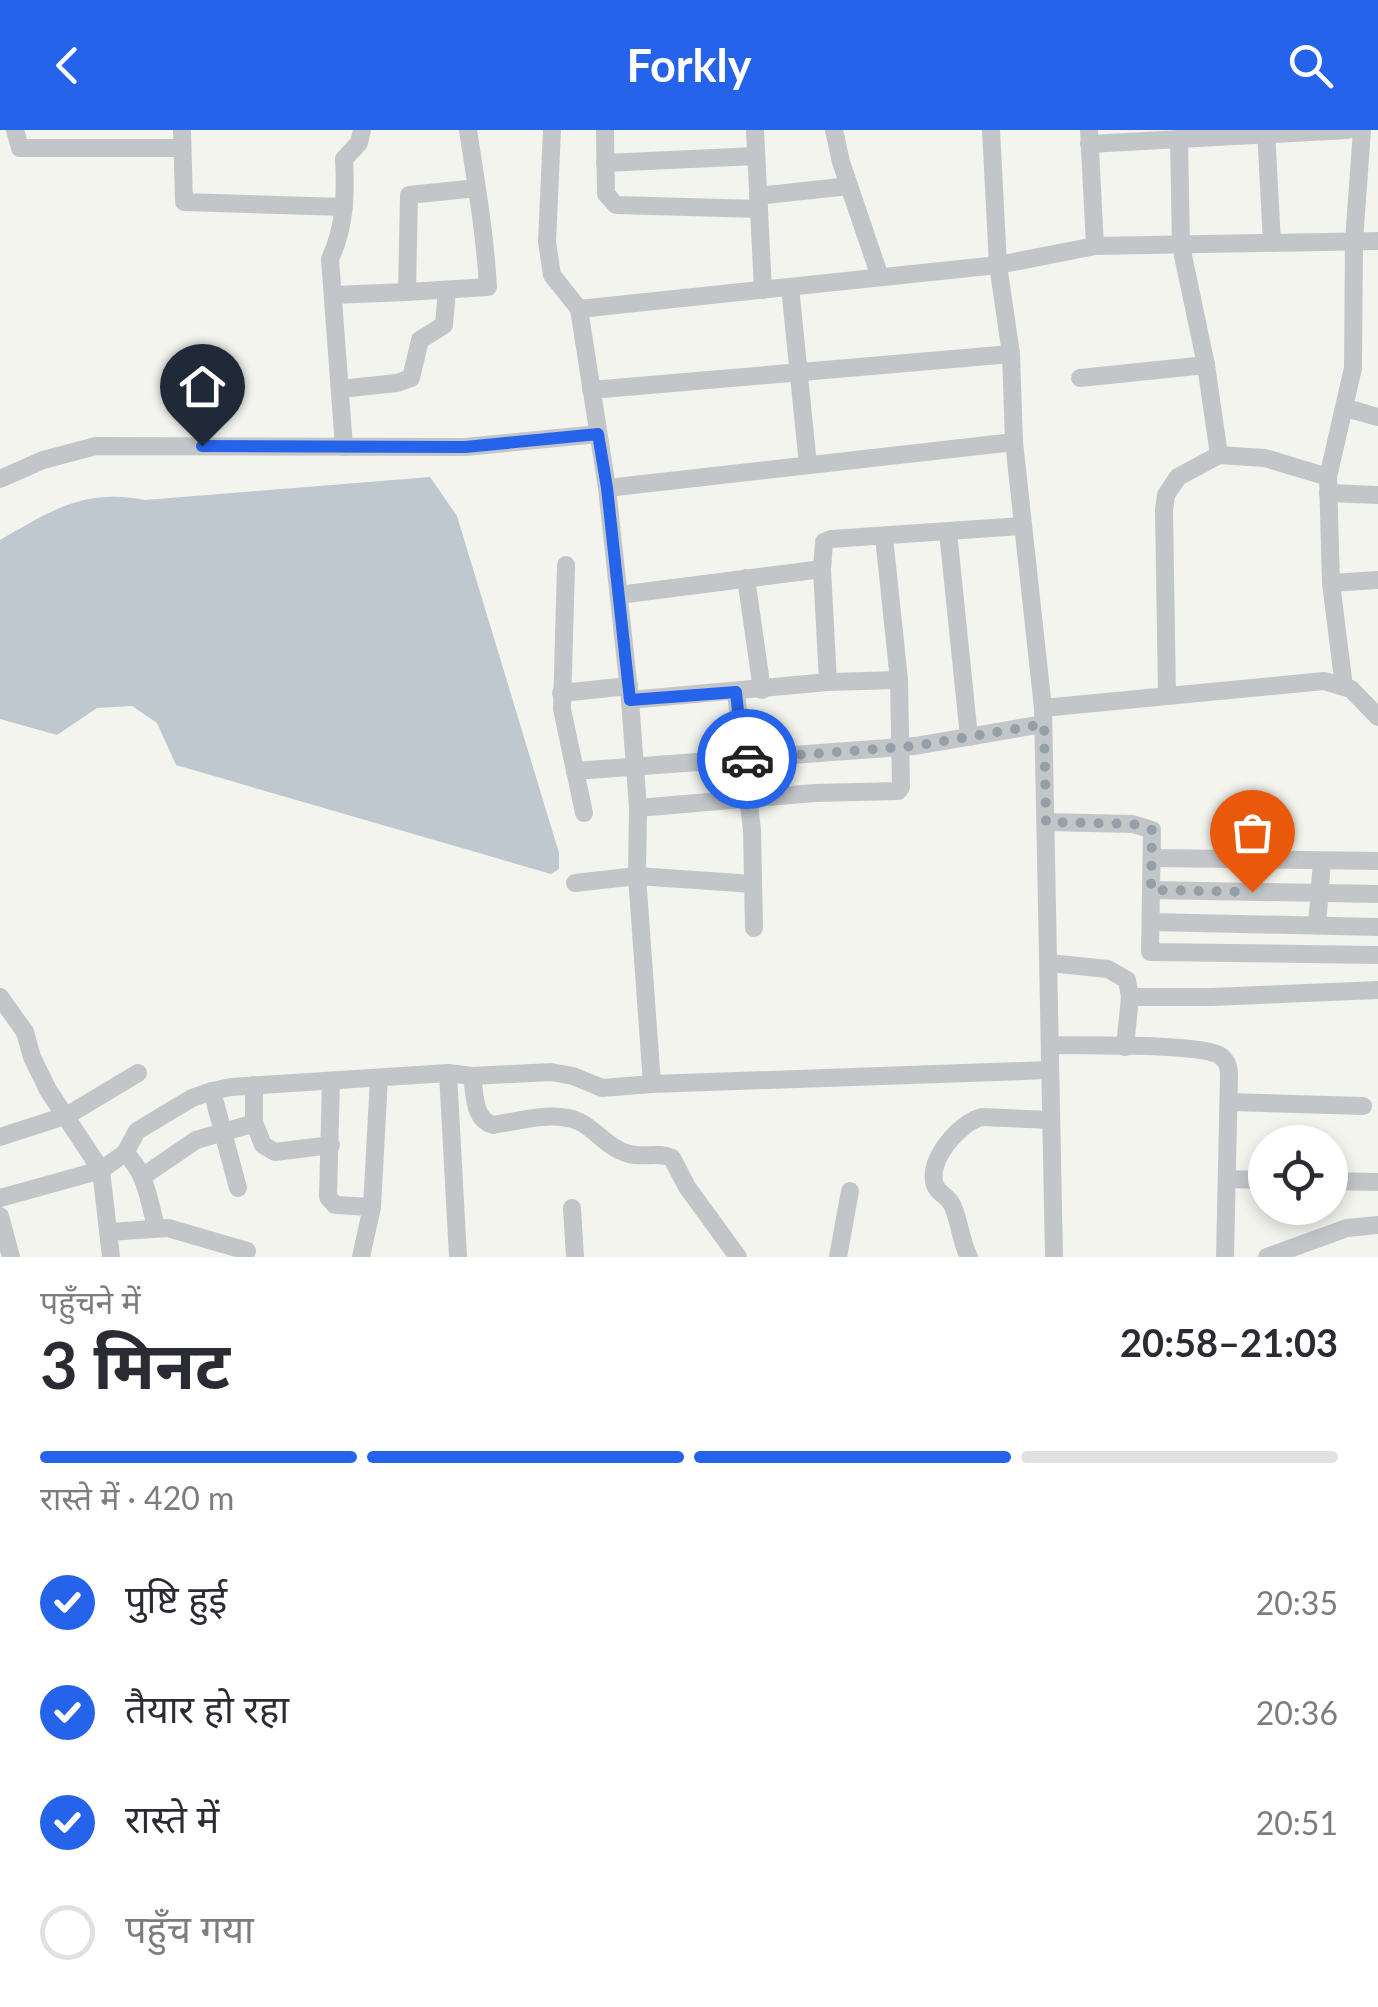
<!DOCTYPE html>
<html lang="hi">
<meta charset="utf-8">
<style>
:root{--surface:#fff;--page:#f7f7f7;--text:#2b2b33;--muted:#7c7c81;--line:#e1e1e2;--accent:#2563eb}
body{margin:0;font-family:Lato,"Noto Sans Devanagari",sans-serif;background:var(--page);color:var(--text);height:100vh;display:flex;flex-direction:column;font-size:38px;white-space:nowrap}
*{box-sizing:border-box;margin:0}
p{font-size:32px;color:var(--muted)}
.icon{flex:none;width:55px;height:55px;fill:none;stroke:currentColor;stroke-width:2;stroke-linecap:round;stroke-linejoin:round}
.map{position:relative;height:1127px;overflow:hidden}
.sheet{display:flex;flex-direction:column;background:var(--surface);flex:1}
.sheet>*{flex:none}
.controls{position:absolute;left:1248px;top:995px;display:grid;gap:20px}
.controls a{display:grid;place-items:center;width:100px;height:100px;border-radius:50%;background:var(--surface);box-shadow:0 5px 15px #0003;font-size:50px}
.pin{position:absolute;display:grid;place-items:center;width:85px;height:85px;color:#fff;margin:-102px -42px;border-radius:50% 50% 50% 0;rotate:-45deg;box-shadow:0 0 10px #0007}
.pin .icon{rotate:45deg}
.courier{position:absolute;display:grid;place-items:center;width:100px;height:100px;margin:-50px;border:8px solid #2563eb;border-radius:50%;background:#fff;color:#222;box-shadow:0 2px 12px #0007}
.head em{font-style:normal;font-weight:700}
.head div{display:flex;flex-direction:column-reverse}
.head{display:flex;align-items:center;justify-content:space-between;height:170px;padding:0 40px}
h1{font-size:65px;font-weight:700;line-height:75px}
.bar{display:grid;grid-template-columns:repeat(4,1fr);gap:15px 10px;align-content:center;height:120px;padding:0 40px}
.bar i{height:12px;border-radius:8px;background:var(--line)}
.bar .active{background:var(--accent)}
.bar p{grid-column:span 4}
ol{padding:0 40px;list-style:none}
li{display:flex;align-items:center;gap:30px;height:110px}
li p{margin-inline-start:auto}
li .icon{padding:10px;border-radius:50%;background:var(--accent);color:#fff;stroke-width:4}
li:last-child{color:var(--muted)}
li i{width:55px;height:55px;border:5px solid var(--line);border-radius:50%}
header{display:flex;justify-content:space-between;align-items:center;height:130px;padding:0 40px;background:var(--accent);color:#fff;font-size:45px;font-weight:700}
.map>svg:first-child{display:block}
</style>
<header><svg class="icon" aria-label="back" viewBox="0 0 24 24"><path d="M15 5l-7 7 7 7"/></svg>Forkly<svg class="icon" aria-label="search" viewBox="0 0 24 24"><circle cx="10" cy="10" r="6"/><path d="M15 15l6 6"/></svg></header>
<div class="map">
<svg width="1378" height="1127" viewBox="0 0 1378 1127">
<rect width="100%" height="100%" fill="#f4f4ef"/>
<path fill="#bec8ce" d="M430,347l27,39 102,337v16l-8,5 -375,-109 -19,-42 -25,-17 -35,2 -40,27 -57,-16v-179c51,-29 83,-52 145,-40z"/>
<g fill="none" stroke-linecap="round" stroke-linejoin="round">
<g stroke="#c3c6c9" stroke-width="18">
<polyline points="15,0 20,18 182,18"/>
<polyline points="182,0 184,72 344,77"/>
<path d="M468,0c8,52 17,104 20,157l-81,5 2,-97 68,-7"/>
<polyline points="552,0 547,112 552,145 579,179"/>
<polyline points="605,0 606,64 616,75 759,79"/>
<polyline points="755,0 763,160"/>
<polyline points="834,0 841,32 880,147"/>
<polyline points="991,0 998,135 1011,224 1014,312 1043,578 1054,1127"/>
<polyline points="1089,0 1095,116"/>
<polyline points="1266,0 1272,113"/>
<polyline points="1179,9 1181,116 1206,235 1219,325"/>
<polyline points="1089,14 1348,0"/>
<polyline points="605,33 756,26"/>
<polyline points="758,66 849,56"/>
<polyline points="790,157 808,335"/>
<polyline points="333,165 407,162"/>
<polyline points="1080,248 1206,235"/>
<polyline points="340,259 397,253 411,248 420,210 444,195 447,160"/>
<polyline points="591,260 1011,224"/>
<polyline points="1346,278 1378,287"/>
<polyline points="1014,312 607,358 579,179 998,135 1095,116 1378,111"/>
<path d="M344,317l-14,-188c15,-32 16,-65 14,-100l15,-16 3,-13"/>
<polyline points="0,349 43,330 96,316 465,317 598,304"/>
<polyline points="607,358 630,570 638,678 637,746 652,954"/>
<polyline points="1328,363 1378,365"/>
<polyline points="948,402 969,607"/>
<polyline points="566,435 562,579 584,683"/>
<polyline points="822,439 824,412 831,409 1023,396"/>
<polyline points="746,448 762,560"/>
<polyline points="1331,453 1378,450"/>
<polyline points="619,465 822,439 828,552"/>
<polyline points="1344,557 1331,453 1328,347 1353,238 1354,111 1362,0"/>
<polyline points="561,563 629,556"/>
<polyline points="736,563 752,700 754,798"/>
<polyline points="1167,566 1164,380 1166,365 1178,347 1219,325 1265,328 1328,347"/>
<polyline points="630,570 828,552 899,550"/>
<polyline points="1043,578 1324,551 1351,559 1378,587"/>
<polyline points="575,641 915,616 1043,594"/>
<polyline points="638,678 815,663 898,661 901,657 899,550 884,407"/>
<polyline points="1046,692 1133,694 1152,700 1150,822 1378,825"/>
<polyline points="1153,728 1378,731"/>
<polyline points="575,753 637,746 753,754"/>
<polyline points="1151,760 1378,764"/>
<polyline points="1151,792 1378,797"/>
<polyline points="1317,795 1322,731"/>
<polyline points="1049,833 1108,839 1127,850 1130,867 1211,867 1378,860"/>
<polyline points="0,867 25,902 32,927 48,960 101,1040 111,1127"/>
<path d="M1050,915c31,1 148,-2 169,10 8,5 10,11 10,20l-4,182"/>
<polyline points="1125,917 1130,867"/>
<polyline points="448,943 458,1127"/>
<path d="M472,946c3,18 1,43 21,49 26,-4 62,-15 87,-3 16,8 27,25 46,31 16,6 31,-2 46,5l15,29 51,70"/>
<polyline points="331,951 328,1067 335,1075 372,1077"/>
<polyline points="254,955 254,995"/>
<polyline points="212,961 238,1058"/>
<polyline points="1229,972 1363,976"/>
<polyline points="0,1007 68,985 138,943"/>
<path d="M125,1023c21,19 24,48 31,74"/>
<polyline points="142,1047 196,1010 248,995 256,997 263,1015 275,1022 331,1015"/>
<polyline points="1227,1049 1265,1050"/>
<polyline points="1330,1051 1378,1052"/>
<polyline points="0,1068 101,1040 125,1023 137,1001 192,968 212,961 231,957 448,943 472,946 551,942 573,946 602,958 652,954 1050,940"/>
<polyline points="572,1078 575,1127"/>
<polyline points="0,1086 11,1127"/>
<polyline points="109,1102 168,1098 247,1121"/>
<polyline points="361,1127 372,1077 379,948"/>
<polyline points="838,1127 850,1061"/>
<path d="M969,1127c-9,-16 -10,-42 -18,-54 -4,-7 -13,-10 -16,-18 -9,-24 25,-63 47,-68l69,3"/>
<polyline points="1267,1127 1347,1098 1378,1095"/>
</g>
</g>
<g fill="none" stroke-linecap="round" stroke-linejoin="round">
<polyline stroke="#949fa8" stroke-width="10" stroke-dasharray="0 18" points="747,629 915,616 1044,594 1046,692 1133,694 1152,700 1151,760 1252,762"/>
<polyline stroke="#2563eb" stroke-width="12" points="202,316 465,317 598,304 607,358 630,570 736,562 743,630 747,629"/>
</g>
</svg>
<div class="controls">
<a><svg class="icon" aria-label="locate" viewBox="0 0 24 24"><circle cx="12" cy="12" r="6"/><path d="M12 2v4M12 18v4M2 12h4M18 12h4"/></svg></a>
</div>
<div class="pin" style="left:1252px;top:762px;background:#ea580c"><svg class="icon" aria-label="bag" viewBox="0 0 24 24"><path d="M5 8h14l-1 12H6zM9 8a3 3 0 0 1 6 0"/></svg></div>
<div class="pin" style="left:202px;top:316px;background:#1f2937"><svg class="icon" aria-label="home" viewBox="0 0 24 24"><path d="M3 11l9-7 9 7M6 9v11h12V9"/></svg></div>
<div class="courier" style="left:747px;top:629px"><svg class="icon" aria-label="car" viewBox="0 0 24 24"><path d="M5 17H2v-5l4-1 3-4h7l3 4 3 1v5h-3M9 17h6M6 11h13"/><circle cx="7" cy="17" r="2"/><circle cx="17" cy="17" r="2"/></svg></div>
</div>
<section class="sheet">
<div class="head"><div><h1>3 मिनट</h1><p>पहुँचने में</p></div><em>20:58–21:03</em></div>
<div class="bar"><i class="active"></i><i class="active"></i><i class="active"></i><i></i><p>रास्ते में · 420 m</p></div>
<ol>
<li><svg class="icon" aria-label="check" viewBox="0 0 24 24"><path d="M5 12l5 5 9-10"/></svg>पुष्टि हुई<p>20:35</p></li>
<li><svg class="icon" aria-label="check" viewBox="0 0 24 24"><path d="M5 12l5 5 9-10"/></svg>तैयार हो रहा<p>20:36</p></li>
<li><svg class="icon" aria-label="check" viewBox="0 0 24 24"><path d="M5 12l5 5 9-10"/></svg>रास्ते में<p>20:51</p></li>
<li><i></i>पहुँच गया</li>
</ol>
</section>
